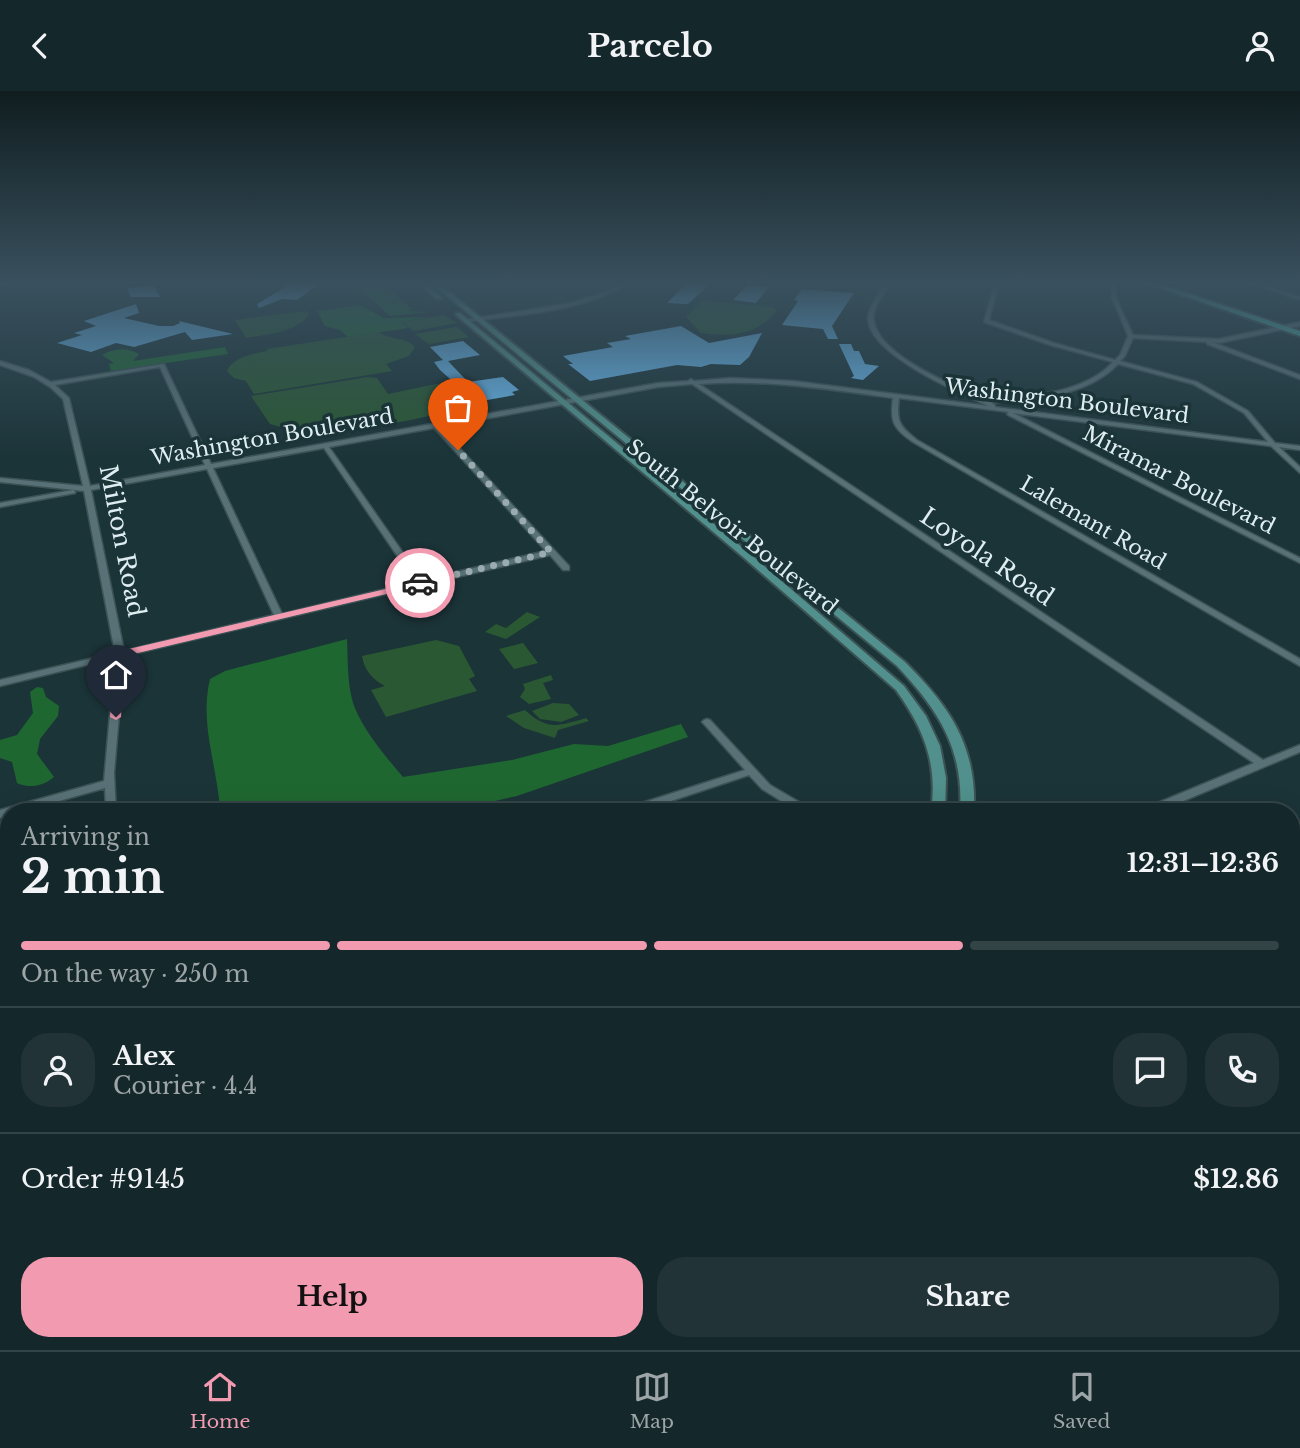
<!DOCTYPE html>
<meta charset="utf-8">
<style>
:root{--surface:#14272a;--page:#213336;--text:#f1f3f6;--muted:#9da5a8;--line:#334447;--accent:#f29ab0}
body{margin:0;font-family:"Libre Baskerville",serif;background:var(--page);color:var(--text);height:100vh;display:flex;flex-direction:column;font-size:26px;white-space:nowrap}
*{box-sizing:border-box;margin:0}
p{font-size:23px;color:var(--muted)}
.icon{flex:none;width:38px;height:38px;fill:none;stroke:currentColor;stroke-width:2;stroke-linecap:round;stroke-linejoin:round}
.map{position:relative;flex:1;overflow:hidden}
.side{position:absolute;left:0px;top:712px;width:1300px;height:548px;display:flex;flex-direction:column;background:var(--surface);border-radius:28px 28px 0 0;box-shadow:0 7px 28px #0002,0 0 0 2px var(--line)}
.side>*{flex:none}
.pin{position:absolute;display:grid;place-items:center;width:60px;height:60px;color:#fff;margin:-72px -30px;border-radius:50% 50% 50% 0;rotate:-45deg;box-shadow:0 0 7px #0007}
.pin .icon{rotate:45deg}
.courier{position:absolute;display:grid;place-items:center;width:70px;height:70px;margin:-35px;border:5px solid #f29ab0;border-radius:50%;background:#fff;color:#222;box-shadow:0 2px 9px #0007}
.overview em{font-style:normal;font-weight:700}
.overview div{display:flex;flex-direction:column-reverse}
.overview{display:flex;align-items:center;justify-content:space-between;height:119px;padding:0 21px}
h1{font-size:46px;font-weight:700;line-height:52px}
.bar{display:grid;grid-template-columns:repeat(4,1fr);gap:10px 7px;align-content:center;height:84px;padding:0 21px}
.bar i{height:9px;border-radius:5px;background:var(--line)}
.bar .selected{background:var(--accent)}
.bar p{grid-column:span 4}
.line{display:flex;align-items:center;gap:18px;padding:0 21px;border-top:2px solid var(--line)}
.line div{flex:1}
.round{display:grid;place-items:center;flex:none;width:74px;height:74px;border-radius:28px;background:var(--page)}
.primary-button{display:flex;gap:14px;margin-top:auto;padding:14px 21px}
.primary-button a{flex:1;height:80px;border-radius:28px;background:var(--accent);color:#111;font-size:28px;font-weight:700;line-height:80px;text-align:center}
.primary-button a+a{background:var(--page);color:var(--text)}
header{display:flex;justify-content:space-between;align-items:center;height:91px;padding:0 21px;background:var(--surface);font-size:32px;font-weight:700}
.dock{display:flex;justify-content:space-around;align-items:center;height:98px;border-top:2px solid var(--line);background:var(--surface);font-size:19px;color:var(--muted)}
.dock a{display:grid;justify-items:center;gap:4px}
.dock .selected{color:var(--accent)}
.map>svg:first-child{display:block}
</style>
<header><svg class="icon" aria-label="back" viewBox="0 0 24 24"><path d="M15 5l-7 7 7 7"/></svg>Parcelo<svg class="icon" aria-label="person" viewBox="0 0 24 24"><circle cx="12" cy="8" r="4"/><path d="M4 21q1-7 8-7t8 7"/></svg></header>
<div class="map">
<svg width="1300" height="1259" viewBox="0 0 1300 1259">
<rect width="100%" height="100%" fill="#1b3438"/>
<g fill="#2a5833">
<path d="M702,210l71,6 4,3c-19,25 -45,27 -76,23l-15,-16z"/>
<path d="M306,220l3,4c-14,18 -42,19 -63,23l-11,-18z"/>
<polygon points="444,224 457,232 414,240 401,231"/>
<polygon points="457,236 469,246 429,253 415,243"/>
<path d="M379,241c11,9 26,4 36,15l-6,9 -23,8 6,7 -138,23 -8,-13 -12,-3 -7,-7c6,-14 26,-17 40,-20v-2z"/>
<path d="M368,286l9,1 11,16 53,-11 25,22c-22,11 -112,26 -138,27 -19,1 -40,-3 -58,-8l-19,-28z"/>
<polygon points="527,521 540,526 506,548 485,541 496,533 506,537"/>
<path d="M436,549l23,6 16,30 -6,3 8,12 -91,26 -15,-27 14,-4c-12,-6 -21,-16 -23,-30z"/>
<polygon points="523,552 538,572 514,578 499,558"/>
<polygon points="551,584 553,589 543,592 551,608 529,613 520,606 525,598 523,593"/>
<polygon points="553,612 569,613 579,624 561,631 540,628 532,620"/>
<path d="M525,619c22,21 34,16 61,8l3,3 -31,9 -3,8 -31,-10 -18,-12z"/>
<polygon points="1300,1001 1300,1259 1217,1259 1210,1251 1292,1251 1292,1090 1296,1087 1292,1073 1292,1006"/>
</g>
<g fill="#1f6731">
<path d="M354,191h24l5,7 8,2 17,15 3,3 -3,2 21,1 -39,4c-9,-8 -30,-30 -39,-31z"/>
<polygon points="360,214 384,227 428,226 401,231 408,237 348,246 340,239 325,235 317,220"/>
<path d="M225,256l3,7 -117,17 -2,-7 5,-1 -12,-8c11,-7 26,-8 37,-1l-6,7z"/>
<path d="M347,548c1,20 0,41 5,60 6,25 34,58 51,78l109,-17 62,-16 34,2 73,-22 7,13 -171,59 -69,16h-228c-2,-45 -21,-87 -10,-133l15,-8z"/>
<path d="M37,596l6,1 3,9 13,9 -1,10 -18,23 -3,15 17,23c-11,9 -24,12 -37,6l-5,-21 -12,-4v-18l17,-5 16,-22 -3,-21z"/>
<polygon points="1083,1251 1210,1251 1217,1259 1087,1259"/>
</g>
<g fill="#68b7ed">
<polygon points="281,191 322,191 297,209 282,208 259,217 257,213 285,196"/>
<polygon points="688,191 712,191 688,213 667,212"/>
<polygon points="154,194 160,206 131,206 127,197"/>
<polygon points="747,194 761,195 769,196 756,212 733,209"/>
<polygon points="802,198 854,202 832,235 838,248 828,248 823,238 782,234 798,210 794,209"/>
<polygon points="136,213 139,222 124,227 159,235 173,235 180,232 179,230 233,243 192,249 185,241 134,256 116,252 91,261 57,252 82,244 74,242 96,235 84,230"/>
<polygon points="681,235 709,252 762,242 749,266 740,274 711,273 701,276 677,274 590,290 568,273 573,273 563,265 613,256 607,252 631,248 625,245"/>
<polygon points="463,250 480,264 448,270 468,291 503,286 519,299 512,301 515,304 476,311 440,279 434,271 443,269 430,256"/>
<polygon points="839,253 851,253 854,260 859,260 865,273 879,275 863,289 851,287 854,285"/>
</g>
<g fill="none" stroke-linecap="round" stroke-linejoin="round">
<defs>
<g id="street">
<path d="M625,191h6c-49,31 -110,32 -165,40l-3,-2 108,-17 38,-12z"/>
<path d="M886,191h5c-6,11 -20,26 -17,39 5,31 62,56 87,68 8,3 17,10 25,11 8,1 19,-2 27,-2 34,-4 75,-9 100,-36l-63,-17 -66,-23 11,-40h4l-10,38 65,23 61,17 5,-5 8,-19 -16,-38 -1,-16h4l1,16 17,37 86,4 81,-17v4l-81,17 -7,-1 88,33v4l-93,-35v-2l-74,-4 -8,18 -5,5 77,21 51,29 27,32 25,3v4l-21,-3 21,20v6l-29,-27 -258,-33 287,145v5l-292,-148 -1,-1 2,-2 -110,-14c-3,23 0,28 18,42l383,219v7l-387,-224c-20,-14 -23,-20 -20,-44 -65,-9 -129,-19 -194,-14l564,376 37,-15v7l-143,60h-15l1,-3 111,-46 -562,-379 -34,3 -218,40 129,139v4h-6l-13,-15 -426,101 -10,117 2,39h-10l-1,-24 -85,24h-11v3l-9,3v-8l104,-29 11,-123 -115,28v-6l115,-27 -31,-162 -84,-9v-4l83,8 -20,-87 -13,-12 -16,-10 -34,-12v-4l29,9 22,12 113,-18 47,100 447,-81 30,-2 3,-2 3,2 36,-3 63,3 196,25c-31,-14 -115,-49 -121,-85 -1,-14 12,-28 18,-39zM1118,273l75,20 51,29 24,29 -273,-35v-2l-3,-2c42,-4 95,-6 126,-39zM160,276l45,98 -115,21 -21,-88 -14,-13zM434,337l112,123 -124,29 -93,-133zM324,357l91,134 -133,32 -69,-146zM207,378l67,146 -150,36 -33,-161z"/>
<polygon points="1246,191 1254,191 1300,206 1300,209"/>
<polygon points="73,399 75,400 75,402 0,416 0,412"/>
<polygon points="707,628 710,629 770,694 811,718 812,721 799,721 762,698 749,684 638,721 622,721 623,718 745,679 704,633 702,631 704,629"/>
<polygon points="1300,845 1300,855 1292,858 1292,849"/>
<polygon points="9,922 9,932 0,935 0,925"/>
<polygon points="9,1116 9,1130 0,1133 0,1119"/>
<polygon points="222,1251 239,1251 242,1259 225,1259"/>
<polygon points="302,1251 329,1251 327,1257 322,1259 296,1259 298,1253"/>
</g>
<g id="secondary">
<polygon points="0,191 15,191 0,195"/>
<polygon points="416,191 423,191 442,207 437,208"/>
<path d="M430,191h7l468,380c45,45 72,84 69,150h-14c4,-63 -21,-101 -63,-146z"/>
<path d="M456,222h4l289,240 155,133 22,30 14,30 6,32 -1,34h-14c7,-48 -7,-83 -35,-122l-153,-133 -287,-242z"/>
<polygon points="886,1251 908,1251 911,1259 889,1259"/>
<polygon points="930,1251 952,1251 954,1259 932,1259"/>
</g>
<polygon id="primary" points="1143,191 1154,191 1300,240 1300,245"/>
</defs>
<use href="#street" stroke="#3c5255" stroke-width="3"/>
<use href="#secondary" stroke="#3c5255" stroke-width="4"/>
<use href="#primary" stroke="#3c5255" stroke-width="4"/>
<use href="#street" fill="#577176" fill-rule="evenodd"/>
<use href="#secondary" fill="#51908c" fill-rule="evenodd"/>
<use href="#primary" fill="#4bafa2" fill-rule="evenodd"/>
</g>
<linearGradient id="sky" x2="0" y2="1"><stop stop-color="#0f1d1f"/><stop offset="0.52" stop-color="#39505e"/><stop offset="1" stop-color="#39505e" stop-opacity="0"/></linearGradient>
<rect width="1300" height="368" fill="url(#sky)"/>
<polygon fill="#f29ab0" points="420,490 425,492 424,494 125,565 121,626 116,629 110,626 116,561"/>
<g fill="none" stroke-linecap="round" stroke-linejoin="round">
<polyline stroke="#9aacb0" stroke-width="7" stroke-dasharray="0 12.6" points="420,492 551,461 458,359"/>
</g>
<g text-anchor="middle" stroke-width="7" stroke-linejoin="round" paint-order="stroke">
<g font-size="21" fill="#deedf0" stroke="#1b3438">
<text transform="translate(1067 310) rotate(7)" y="7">Washington Boulevard</text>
<text transform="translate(272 346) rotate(-10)" y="7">Washington Boulevard</text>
<text transform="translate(1179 389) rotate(27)" y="7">Miramar Boulevard</text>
<text transform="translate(1093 432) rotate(30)" y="7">Lalemant Road</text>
<text transform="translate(732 436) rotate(39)" y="7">South Belvoir Boulevard</text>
</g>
<g font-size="24" fill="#deedf0" stroke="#1b3438">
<text transform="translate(122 450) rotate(79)" y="8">Milton Road</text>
<text transform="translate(987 466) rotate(34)" y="8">Loyola Road</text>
</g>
</g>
</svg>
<div class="pin" style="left:458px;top:359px;background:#ea580c"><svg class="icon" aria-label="bag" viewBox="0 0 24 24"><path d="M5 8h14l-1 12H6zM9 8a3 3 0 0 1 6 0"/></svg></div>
<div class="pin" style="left:116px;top:626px;background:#1f2937"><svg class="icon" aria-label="home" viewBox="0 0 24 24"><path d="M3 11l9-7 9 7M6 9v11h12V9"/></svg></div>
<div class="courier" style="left:420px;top:492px"><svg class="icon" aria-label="car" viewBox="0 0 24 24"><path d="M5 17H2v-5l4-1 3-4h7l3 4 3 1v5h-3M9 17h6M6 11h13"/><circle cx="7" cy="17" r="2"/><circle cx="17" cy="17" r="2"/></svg></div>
<section class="side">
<div class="overview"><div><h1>2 min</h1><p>Arriving in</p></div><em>12:31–12:36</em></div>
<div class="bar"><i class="selected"></i><i class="selected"></i><i class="selected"></i><i></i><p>On the way · 250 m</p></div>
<div class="line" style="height:126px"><a class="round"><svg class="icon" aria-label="person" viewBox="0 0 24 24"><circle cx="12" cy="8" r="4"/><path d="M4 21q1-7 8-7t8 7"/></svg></a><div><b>Alex</b><p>Courier · 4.4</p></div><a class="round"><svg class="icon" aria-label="chat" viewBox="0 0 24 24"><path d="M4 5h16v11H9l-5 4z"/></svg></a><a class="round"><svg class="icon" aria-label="phone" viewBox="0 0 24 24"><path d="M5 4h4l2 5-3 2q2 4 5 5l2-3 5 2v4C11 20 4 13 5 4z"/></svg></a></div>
<div class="line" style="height:91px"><div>Order #9145</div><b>$12.86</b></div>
<div class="primary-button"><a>Help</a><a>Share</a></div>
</section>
</div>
<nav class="dock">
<a class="selected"><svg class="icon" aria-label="home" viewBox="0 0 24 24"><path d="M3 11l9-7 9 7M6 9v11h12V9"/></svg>Home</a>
<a><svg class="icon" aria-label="map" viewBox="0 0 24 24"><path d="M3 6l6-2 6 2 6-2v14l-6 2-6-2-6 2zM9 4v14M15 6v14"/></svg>Map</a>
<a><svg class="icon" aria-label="saved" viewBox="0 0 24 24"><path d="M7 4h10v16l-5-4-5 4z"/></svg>Saved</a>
</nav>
